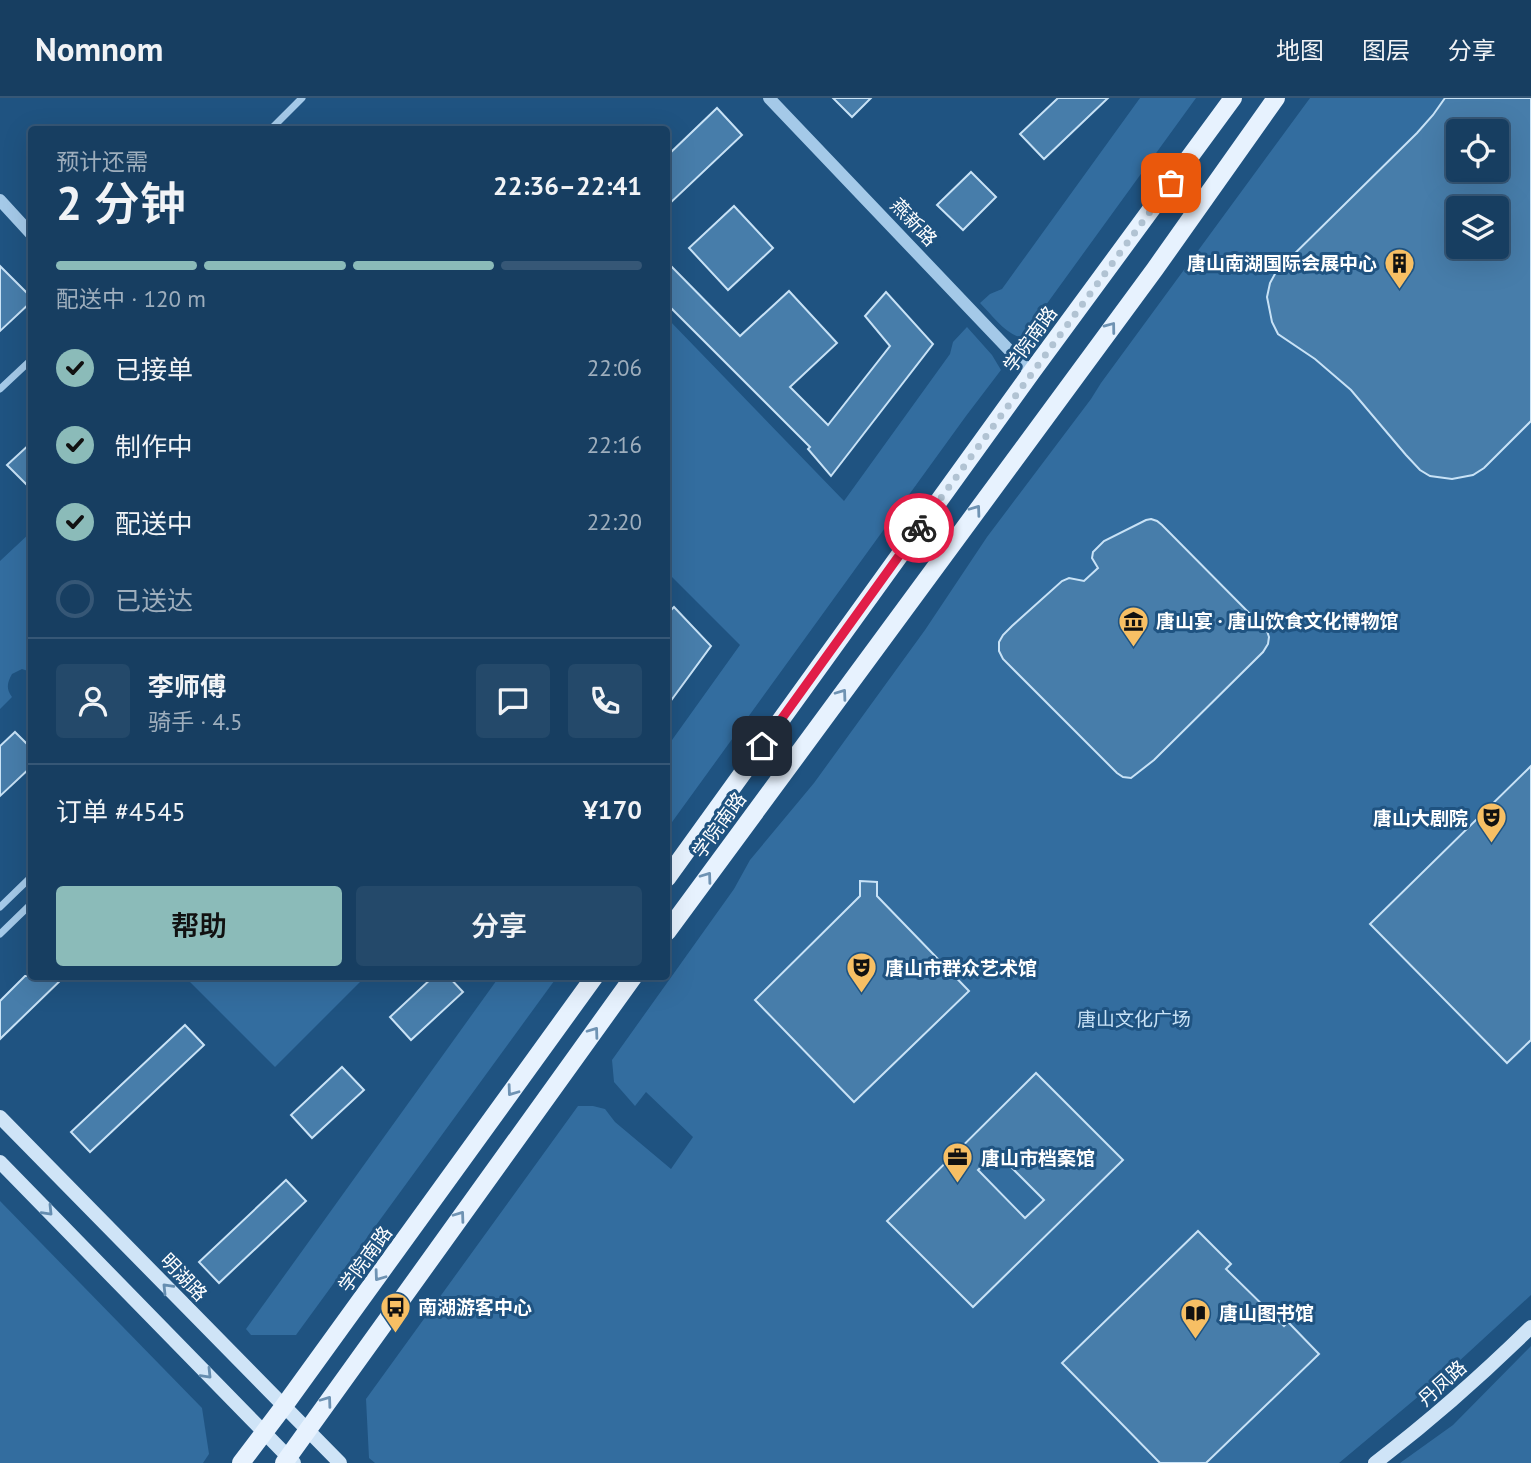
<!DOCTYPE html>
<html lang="zh">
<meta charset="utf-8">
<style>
:root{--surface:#173e61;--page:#24496a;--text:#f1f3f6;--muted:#9eaebd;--line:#365776;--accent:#8bbbb9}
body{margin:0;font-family:"PT Sans","Noto Sans SC",sans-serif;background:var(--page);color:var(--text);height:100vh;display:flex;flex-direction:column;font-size:26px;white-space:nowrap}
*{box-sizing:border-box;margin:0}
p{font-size:23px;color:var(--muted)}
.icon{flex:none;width:38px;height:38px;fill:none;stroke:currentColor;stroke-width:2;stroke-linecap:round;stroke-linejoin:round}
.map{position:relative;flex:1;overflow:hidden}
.sheet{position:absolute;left:28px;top:28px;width:642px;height:854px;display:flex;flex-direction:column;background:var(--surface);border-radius:7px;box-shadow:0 7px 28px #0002,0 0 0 2px var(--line)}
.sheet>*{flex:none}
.fabs{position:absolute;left:1446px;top:21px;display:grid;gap:14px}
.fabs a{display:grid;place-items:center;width:63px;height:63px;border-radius:7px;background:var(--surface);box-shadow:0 7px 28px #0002,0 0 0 2px var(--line);font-size:35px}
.pin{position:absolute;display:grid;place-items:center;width:60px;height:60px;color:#fff;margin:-30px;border-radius:14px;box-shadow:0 4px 10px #0006}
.courier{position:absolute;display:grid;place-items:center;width:70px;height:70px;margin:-35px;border:5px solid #e11d48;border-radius:50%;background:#fff;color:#222;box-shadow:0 2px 9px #0007}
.headline em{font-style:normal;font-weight:600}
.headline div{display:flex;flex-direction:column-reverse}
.headline{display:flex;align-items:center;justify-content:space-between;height:119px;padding:0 28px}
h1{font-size:46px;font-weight:600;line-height:52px}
.bar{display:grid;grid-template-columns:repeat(4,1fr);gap:10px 7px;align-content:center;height:84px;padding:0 28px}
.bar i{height:9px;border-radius:5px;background:var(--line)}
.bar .on{background:var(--accent)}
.bar p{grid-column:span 4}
.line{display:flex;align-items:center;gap:18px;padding:0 28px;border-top:2px solid var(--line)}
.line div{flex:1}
.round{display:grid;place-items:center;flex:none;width:74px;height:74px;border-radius:7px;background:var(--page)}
ol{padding:0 28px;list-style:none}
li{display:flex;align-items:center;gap:21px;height:77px}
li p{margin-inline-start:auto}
li .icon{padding:7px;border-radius:50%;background:var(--accent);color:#111;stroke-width:4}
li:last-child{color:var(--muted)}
li i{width:38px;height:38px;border:4px solid var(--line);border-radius:50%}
.button{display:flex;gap:14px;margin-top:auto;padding:14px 28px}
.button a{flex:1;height:80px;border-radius:7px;background:var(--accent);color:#111;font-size:28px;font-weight:600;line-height:80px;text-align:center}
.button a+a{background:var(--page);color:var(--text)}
header{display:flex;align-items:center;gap:42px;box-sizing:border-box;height:98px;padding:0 35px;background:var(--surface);border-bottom:2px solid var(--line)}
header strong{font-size:33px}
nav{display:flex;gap:38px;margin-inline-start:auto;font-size:24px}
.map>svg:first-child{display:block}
</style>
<header>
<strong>Nomnom</strong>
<nav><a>地图</a><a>图层</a><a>分享</a></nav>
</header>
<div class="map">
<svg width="1531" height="1365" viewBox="0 0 1531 1365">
<rect width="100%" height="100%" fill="#1f5381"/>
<g fill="#336d9f" fill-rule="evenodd">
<path d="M1140,0h56l-174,240c-17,-4 -30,-23 -42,-35l10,-9 12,-5z"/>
<path d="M1310,0h221v1197l-87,80 -105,88h-964l-6,-5 -3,-59 212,-293h15l12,3 10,13 56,47 22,-32 -47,-45 -11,14 -21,-24 -2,-22 122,-171 16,-29 64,-77 111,-153 62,-93 104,-138 10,-16zM1458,33h38v39h-38zM1458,110h38v39h-38z"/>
<polygon points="667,220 844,403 950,256 953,244 967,229 992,257 1001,272 966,318 667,731 667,649 740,547 667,474"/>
<path d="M31,434v140l-9,-3 -10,5c-5,9 -6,15 0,23l-12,12v-148z"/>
<polygon points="185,879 365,879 275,969"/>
<polygon points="499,879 557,879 296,1237 251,1237 246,1231"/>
<polygon points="0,1103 202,1310 209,1356 203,1365 0,1365"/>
<polygon points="1531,1248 1531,1365 1400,1365 1453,1327"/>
</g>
<g fill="#477daa" stroke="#c8e2f6" stroke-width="2" fill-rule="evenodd">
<polygon points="833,0 871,0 852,19"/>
<polygon points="1058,0 1108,0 1044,61 1020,36"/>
<path d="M1445,0h86v323l-47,47 -11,7 -21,4 -22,-3 -10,-6 -14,-15 -55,-65 -36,-31 -37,-25 -6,-12 -5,-25 3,-14 6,-11 141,-139 16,-18zM1458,33h38v39h-38zM1458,110h38v39h-38z"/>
<polygon points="717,10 742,37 667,108 667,58"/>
<polygon points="971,74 996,99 963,132 937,107"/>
<polygon points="734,108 773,150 728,192 689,150"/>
<polygon points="667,164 740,238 789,193 837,245 790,289 828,327 890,248 865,218 886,194 933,246 831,378 808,351 810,349 667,206"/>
<polygon points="0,168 32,200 32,203 0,233"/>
<polygon points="32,344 32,392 7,367"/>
<polygon points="1151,421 1157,423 1162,427 1267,533 1269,539 1268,546 1263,554 1154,662 1131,680 1123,679 1117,675 1003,561 999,553 999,544 1003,537 1012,528 1062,483 1069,480 1084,483 1098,470 1092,460 1093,454 1104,443 1146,422"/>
<polygon points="674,509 711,548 667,608 667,516"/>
<polygon points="15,634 32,651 32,668 0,698 0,648"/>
<polygon points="1531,668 1531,942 1507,965 1370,826"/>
<polygon points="860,783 877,784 877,798 969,893 854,1004 755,902 860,798"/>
<polygon points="25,878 65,878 0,941 0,903"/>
<polygon points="434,878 448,878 463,894 411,942 390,919"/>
<polygon points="185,927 204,947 90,1054 71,1034"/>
<polygon points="342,969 364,992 312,1040 291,1017"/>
<path d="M1036,975l87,87 -150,147 -86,-86zM996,1054l48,48 -19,18 -47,-48z"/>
<polygon points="286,1082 306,1103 219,1185 199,1164"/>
<polygon points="1198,1133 1231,1166 1226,1171 1284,1228 1288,1224 1319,1256 1206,1365 1160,1365 1062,1265"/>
</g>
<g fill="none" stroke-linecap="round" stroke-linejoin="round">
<g stroke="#a4c9e8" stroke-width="7">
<polyline points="270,32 302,0"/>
<polyline points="0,291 32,261"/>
<polyline points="0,809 32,778"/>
<polyline points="0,836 32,805"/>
</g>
<g stroke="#a4c9e8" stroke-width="12">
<polyline points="769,0 1031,275"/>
<polyline points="0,102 32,137"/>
</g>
<g stroke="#cfe4f7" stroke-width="14">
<polyline points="0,1019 340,1365"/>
<polyline points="0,1064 294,1365"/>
<path d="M1375,1365c55,-42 107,-88 156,-136"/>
</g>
<g stroke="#e7f2fe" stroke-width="18">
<polyline points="667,780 1031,275 1233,0"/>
<polyline points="667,834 1155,171 1276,0"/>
<polyline points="241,1365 284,1308 595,878"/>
<polyline points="284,1365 634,878"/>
</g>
</g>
<defs><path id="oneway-chevron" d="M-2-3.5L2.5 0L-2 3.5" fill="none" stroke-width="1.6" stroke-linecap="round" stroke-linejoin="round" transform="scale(1.75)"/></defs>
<g stroke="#6f93b3">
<use href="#oneway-chevron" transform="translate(1111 229) rotate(-53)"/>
<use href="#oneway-chevron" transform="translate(976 412) rotate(-54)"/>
<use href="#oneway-chevron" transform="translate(842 596) rotate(-54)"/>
<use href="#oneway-chevron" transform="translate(707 779) rotate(-54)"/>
<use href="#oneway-chevron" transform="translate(594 934) rotate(-54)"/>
<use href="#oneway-chevron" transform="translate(512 993) rotate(126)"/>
<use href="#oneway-chevron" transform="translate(460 1118) rotate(-54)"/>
<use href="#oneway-chevron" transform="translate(379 1178) rotate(126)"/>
<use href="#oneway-chevron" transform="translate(327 1303) rotate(-54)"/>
</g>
<g stroke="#658db0">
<use href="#oneway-chevron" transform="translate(48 1113) rotate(46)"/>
<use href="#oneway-chevron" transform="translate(167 1190) rotate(-134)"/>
<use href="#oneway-chevron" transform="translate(207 1276) rotate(46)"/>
</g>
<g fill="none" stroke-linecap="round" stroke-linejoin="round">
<polyline stroke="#b1c3d3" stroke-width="7" stroke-dasharray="0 12.6" points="919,430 1171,85"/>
<polyline stroke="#e11d48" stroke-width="9" points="762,648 919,430"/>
</g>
<defs>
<symbol id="building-pin" viewBox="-11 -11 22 30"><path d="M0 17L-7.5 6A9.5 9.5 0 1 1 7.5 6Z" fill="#f7bf64" stroke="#1f5381"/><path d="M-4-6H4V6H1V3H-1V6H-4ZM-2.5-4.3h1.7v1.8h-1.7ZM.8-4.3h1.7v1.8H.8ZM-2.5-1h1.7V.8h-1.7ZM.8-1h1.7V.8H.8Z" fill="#111"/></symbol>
<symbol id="museum-pin" viewBox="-11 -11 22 30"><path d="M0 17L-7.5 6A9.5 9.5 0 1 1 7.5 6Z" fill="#f7bf64" stroke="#1f5381"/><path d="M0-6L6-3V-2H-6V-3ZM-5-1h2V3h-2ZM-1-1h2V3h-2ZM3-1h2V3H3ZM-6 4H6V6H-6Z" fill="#111"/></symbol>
<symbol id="theatre-pin" viewBox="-11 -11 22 30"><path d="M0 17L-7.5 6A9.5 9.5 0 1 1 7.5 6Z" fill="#f7bf64" stroke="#1f5381"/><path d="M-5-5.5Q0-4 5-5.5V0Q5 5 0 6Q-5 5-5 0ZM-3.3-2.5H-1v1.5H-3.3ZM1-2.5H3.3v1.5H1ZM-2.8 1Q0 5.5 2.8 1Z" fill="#111"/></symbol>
<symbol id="office-pin" viewBox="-11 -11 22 30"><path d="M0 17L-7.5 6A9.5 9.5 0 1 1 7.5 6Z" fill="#f7bf64" stroke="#1f5381"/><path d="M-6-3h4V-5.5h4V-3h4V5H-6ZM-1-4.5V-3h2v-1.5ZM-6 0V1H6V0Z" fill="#111"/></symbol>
<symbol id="bus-pin" viewBox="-11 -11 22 30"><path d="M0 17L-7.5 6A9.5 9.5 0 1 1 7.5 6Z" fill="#f7bf64" stroke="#1f5381"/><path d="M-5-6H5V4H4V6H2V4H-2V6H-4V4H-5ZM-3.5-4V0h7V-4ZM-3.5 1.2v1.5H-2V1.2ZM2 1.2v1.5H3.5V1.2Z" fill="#111"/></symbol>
<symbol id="library-pin" viewBox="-11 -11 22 30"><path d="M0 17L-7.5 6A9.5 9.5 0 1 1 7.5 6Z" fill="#f7bf64" stroke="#1f5381"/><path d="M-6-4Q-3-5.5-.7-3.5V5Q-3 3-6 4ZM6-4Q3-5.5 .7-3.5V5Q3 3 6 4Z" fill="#111"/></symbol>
</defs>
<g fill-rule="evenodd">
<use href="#building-pin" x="1382" y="148" width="35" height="47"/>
<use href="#museum-pin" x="1116" y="506" width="35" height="47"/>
<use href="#theatre-pin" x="1474" y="702" width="35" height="47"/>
<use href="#theatre-pin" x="844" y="852" width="35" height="47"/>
<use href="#office-pin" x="940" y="1042" width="35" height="47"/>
<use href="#bus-pin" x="378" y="1192" width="35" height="47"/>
<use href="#library-pin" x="1178" y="1198" width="35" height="47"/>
</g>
<g text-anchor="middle" stroke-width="6" stroke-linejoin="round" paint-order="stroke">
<g font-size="19" fill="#fff" stroke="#1f5381">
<text transform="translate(914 124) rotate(46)" y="7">燕新路</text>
<text transform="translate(1030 241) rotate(-54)" y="7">学院南路</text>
<text transform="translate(719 727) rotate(-54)" y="7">学院南路</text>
<text transform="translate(365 1161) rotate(-54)" y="7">学院南路</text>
<text transform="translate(184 1179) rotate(46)" y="7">明湖路</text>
<text transform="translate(1442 1285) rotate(-42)" y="7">丹凤路</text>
</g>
<g font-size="19" font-weight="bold" fill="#fff" stroke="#1f5381" text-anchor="start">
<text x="1377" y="172" text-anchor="end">唐山南湖国际会展中心</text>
<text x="1156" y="530">唐山宴 · 唐山饮食文化博物馆</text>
<text x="1468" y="727" text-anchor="end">唐山大剧院</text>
<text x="885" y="877">唐山市群众艺术馆</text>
<text x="981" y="1067">唐山市档案馆</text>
<text x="418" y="1216">南湖游客中心</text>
<text x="1219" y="1222">唐山图书馆</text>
</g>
<g font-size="19" fill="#c8e2f6" stroke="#1f5381">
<text x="1134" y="928">唐山文化广场</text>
</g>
</g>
</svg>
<div class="fabs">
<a><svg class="icon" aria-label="locate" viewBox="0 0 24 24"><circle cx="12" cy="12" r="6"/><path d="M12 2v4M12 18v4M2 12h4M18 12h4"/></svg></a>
<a><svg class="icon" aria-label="layers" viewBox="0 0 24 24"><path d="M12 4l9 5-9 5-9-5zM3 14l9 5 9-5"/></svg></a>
</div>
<div class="pin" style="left:1171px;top:85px;background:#ea580c"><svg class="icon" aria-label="bag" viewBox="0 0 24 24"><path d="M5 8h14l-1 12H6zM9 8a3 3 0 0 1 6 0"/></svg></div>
<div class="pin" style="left:762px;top:648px;background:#1f2937"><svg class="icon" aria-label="home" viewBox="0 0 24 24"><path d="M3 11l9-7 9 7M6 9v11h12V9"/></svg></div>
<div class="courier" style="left:919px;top:430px"><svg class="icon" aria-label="bike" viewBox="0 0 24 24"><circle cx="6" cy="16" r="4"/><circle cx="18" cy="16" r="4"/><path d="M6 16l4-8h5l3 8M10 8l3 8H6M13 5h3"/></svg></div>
<section class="sheet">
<div class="headline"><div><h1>2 分钟</h1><p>预计还需</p></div><em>22:36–22:41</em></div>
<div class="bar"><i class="on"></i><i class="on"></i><i class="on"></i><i></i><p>配送中 · 120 m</p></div>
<ol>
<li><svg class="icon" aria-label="check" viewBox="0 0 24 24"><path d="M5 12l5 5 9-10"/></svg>已接单<p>22:06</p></li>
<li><svg class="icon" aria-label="check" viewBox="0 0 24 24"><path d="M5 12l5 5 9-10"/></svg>制作中<p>22:16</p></li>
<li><svg class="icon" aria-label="check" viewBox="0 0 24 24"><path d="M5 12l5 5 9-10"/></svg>配送中<p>22:20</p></li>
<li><i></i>已送达</li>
</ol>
<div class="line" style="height:126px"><a class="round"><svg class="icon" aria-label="person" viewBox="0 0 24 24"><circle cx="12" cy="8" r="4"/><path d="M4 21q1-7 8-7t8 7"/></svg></a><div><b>李师傅</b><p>骑手 · 4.5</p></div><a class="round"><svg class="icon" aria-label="chat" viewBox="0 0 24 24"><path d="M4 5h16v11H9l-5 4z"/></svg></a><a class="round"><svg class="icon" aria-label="phone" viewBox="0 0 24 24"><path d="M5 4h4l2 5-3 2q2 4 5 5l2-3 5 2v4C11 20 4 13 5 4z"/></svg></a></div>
<div class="line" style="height:91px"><div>订单 #4545</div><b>¥170</b></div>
<div class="button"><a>帮助</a><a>分享</a></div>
</section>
</div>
